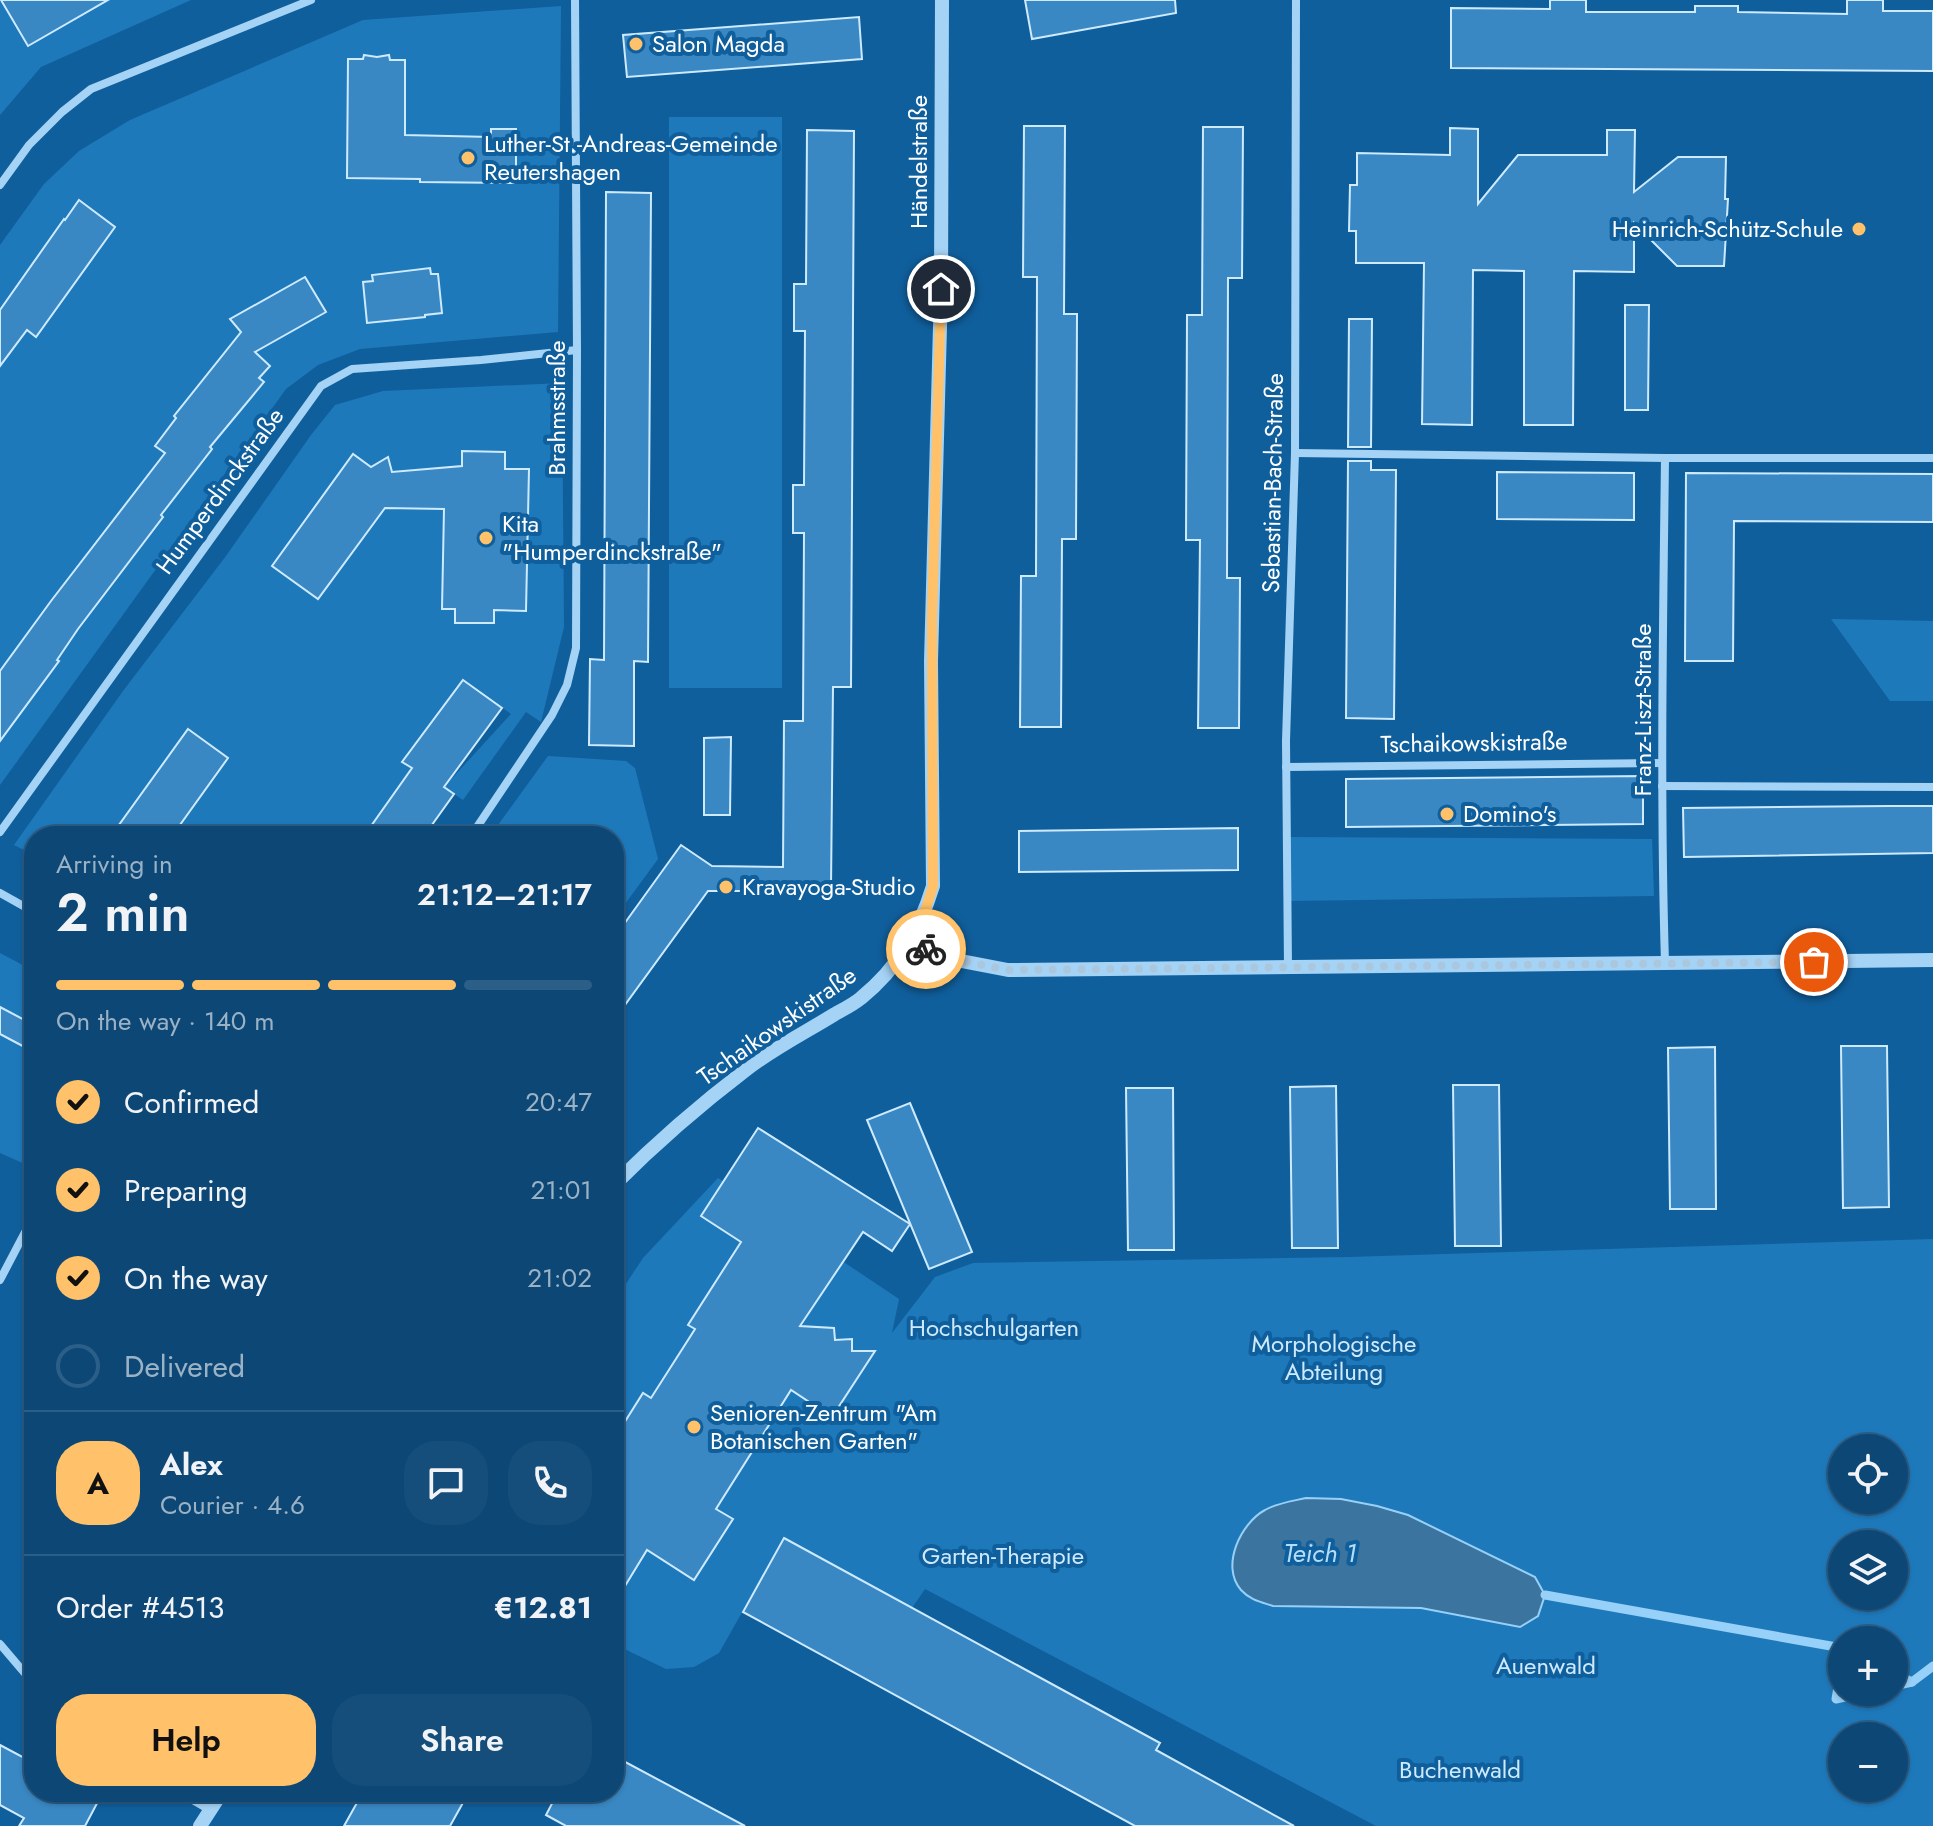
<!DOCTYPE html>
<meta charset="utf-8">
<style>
:root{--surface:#0c4776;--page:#154e7b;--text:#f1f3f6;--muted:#9ab2c5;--line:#2c5f88;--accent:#ffc169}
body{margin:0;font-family:Jost,sans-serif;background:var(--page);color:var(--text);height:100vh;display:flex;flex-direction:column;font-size:30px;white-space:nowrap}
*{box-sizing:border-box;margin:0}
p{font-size:26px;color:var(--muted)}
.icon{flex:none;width:44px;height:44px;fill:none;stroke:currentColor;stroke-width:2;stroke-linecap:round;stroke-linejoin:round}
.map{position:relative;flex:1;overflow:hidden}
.sheet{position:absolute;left:24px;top:826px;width:600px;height:976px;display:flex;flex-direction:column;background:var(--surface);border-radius:32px;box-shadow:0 2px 6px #0004,0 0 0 2px var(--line)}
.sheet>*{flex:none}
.controls{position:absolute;left:1828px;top:1434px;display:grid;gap:16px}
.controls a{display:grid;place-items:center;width:80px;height:80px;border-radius:50%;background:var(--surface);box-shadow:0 2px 6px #0004,0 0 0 2px var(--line);font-size:40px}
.pin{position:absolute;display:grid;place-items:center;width:68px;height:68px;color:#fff;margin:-34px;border:4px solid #fff;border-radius:50%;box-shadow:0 2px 8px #0007}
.courier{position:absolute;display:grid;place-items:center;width:80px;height:80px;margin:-40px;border:6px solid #ffc169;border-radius:50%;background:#fff;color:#222;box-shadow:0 2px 10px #0007}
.summary em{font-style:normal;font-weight:600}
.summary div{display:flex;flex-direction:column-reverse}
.summary{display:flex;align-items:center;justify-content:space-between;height:136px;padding:0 32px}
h1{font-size:52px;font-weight:600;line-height:60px}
.bar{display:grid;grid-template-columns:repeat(4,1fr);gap:12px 8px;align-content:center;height:96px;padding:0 32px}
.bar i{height:10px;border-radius:6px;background:var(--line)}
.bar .active{background:var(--accent)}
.bar p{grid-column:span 4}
.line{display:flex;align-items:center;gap:20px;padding:0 32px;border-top:2px solid var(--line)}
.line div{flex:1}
.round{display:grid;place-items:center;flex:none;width:84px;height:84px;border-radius:32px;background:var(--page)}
ol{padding:0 32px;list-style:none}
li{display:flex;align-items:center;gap:24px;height:88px}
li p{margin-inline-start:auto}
li .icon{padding:8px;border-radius:50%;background:var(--accent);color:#111;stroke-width:4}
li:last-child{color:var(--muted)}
li i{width:44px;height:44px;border:4px solid var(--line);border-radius:50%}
.button{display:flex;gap:16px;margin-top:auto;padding:16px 32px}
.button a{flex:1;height:92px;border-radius:32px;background:var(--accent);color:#111;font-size:32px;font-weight:600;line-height:92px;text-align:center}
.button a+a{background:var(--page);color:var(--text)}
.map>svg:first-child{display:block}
</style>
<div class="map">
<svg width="1933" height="1826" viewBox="0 0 1933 1826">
<rect width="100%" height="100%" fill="#105f9d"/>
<g fill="#1e79bb" fill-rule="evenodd">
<polygon points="0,0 191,0 41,67 0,115"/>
<polygon points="561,6 558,332 360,349 318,365 286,389 0,785 0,245 44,184 79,151 130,120 363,20"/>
<rect x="669" y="117" width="113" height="571"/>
<polygon points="562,383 564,627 541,722 526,712 463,800 444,787 511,714 463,680 403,761 412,768 363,836 34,836 34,855 14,845 123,691 226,556 311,435 335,405 383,391"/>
<polygon points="1831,619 1933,621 1933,701 1890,701"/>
<polygon points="548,756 626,761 635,768 658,859 614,919 614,836 490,836"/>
<polygon points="1287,837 1652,839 1654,896 1287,901"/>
<polygon points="0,953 34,971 34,1168 0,1153"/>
<path d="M718,1178l181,121 -7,34 43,-56 38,-14 376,-6 584,-18v587h-557l-451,-237 -13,19 -128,-70 -65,115 -25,14 -28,2 -52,-25v-342l29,-44zM1842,1448h52v52h-52zM1842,1544h52v52h-52zM1842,1640h52v52h-52zM1842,1736h52v52h-52z"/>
</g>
<path fill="#3c74a0" stroke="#97d0f8" stroke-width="2" d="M1306,1498l35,1 36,7 31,9 127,62 10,18 -7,21 -18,11 -99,-19 -148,-2c-12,-4 -23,-6 -32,-16 -21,-24 0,-67 24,-80 12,-7 28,-9 41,-12z"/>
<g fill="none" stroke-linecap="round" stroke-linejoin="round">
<g stroke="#97d0f8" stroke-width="9">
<polyline points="1545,1595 1842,1648"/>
<polyline points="1842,1663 1836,1699 1867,1692"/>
<polyline points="1894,1673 1912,1682 1933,1666"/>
<polyline points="1894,1686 1912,1682"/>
</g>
</g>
<g fill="#3988c4" stroke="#ceeafe" stroke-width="2">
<polygon points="1,0 108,0 28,46"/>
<polygon points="1025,0 1175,0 1176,13 1032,39"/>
<polygon points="1550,0 1586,0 1586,12 1695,12 1695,6 1738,6 1738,12 1847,14 1847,0 1883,0 1883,11 1933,11 1933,71 1451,68 1451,8 1550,9"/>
<polygon points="859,17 862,59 627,77 623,35"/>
<polygon points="364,55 377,57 389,55 390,60 405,60 405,135 491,137 491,129 516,129 516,183 420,182 420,179 347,178 348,59 363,59"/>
<polygon points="1024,126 1065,126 1064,314 1077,314 1076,539 1062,539 1061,727 1020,727 1021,576 1036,576 1037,277 1023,277"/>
<polygon points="1203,127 1243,127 1242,278 1228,278 1227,578 1240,578 1239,728 1198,728 1200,540 1186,540 1187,315 1202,315"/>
<polygon points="1450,128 1478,129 1478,204 1518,155 1607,155 1607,130 1635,130 1634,192 1678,157 1726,157 1725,199 1728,199 1724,266 1677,266 1634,223 1634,272 1574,271 1573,425 1524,425 1524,271 1473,270 1472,425 1422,424 1424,263 1356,263 1356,231 1349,231 1350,185 1357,185 1357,153 1450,155"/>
<polygon points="807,130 854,131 851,687 833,687 831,888 785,888 785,891 708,891 614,1020 614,938 681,845 712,866 783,867 784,721 803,721 804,533 793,533 793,485 804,485 805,331 794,331 794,284 806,284"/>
<polygon points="606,192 651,193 648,662 634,661 634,746 589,745 590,659 604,660"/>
<polygon points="79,200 115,227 36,337 27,330 0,366 0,310 64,219 65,220"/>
<polygon points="430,268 431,274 438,274 442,313 425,315 425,317 367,323 363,282 373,281 372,275"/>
<polygon points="305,277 326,312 255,352 270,366 259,378 264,382 210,447 212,449 161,515 163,517 78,629 57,660 59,661 0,741 0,671 51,601 165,453 155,446 176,418 174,416 241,332 230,319"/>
<polygon points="1625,305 1649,305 1648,410 1625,410"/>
<polygon points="1349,319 1372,319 1371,447 1348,447"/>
<polygon points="462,451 505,452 505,469 529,469 526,611 494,610 494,623 455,623 455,609 442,609 444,509 385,508 318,599 272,566 353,454 371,467 388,457 392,472 462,466"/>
<polygon points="1348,461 1371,461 1371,470 1396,470 1394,719 1346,718"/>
<polygon points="1497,472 1634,473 1634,520 1497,519"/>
<polygon points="1686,473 1933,474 1933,522 1734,521 1733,661 1685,661"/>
<polygon points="463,680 502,708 444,787 454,794 424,836 364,836 412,768 402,762"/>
<polygon points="188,729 228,758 172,836 111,836"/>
<polygon points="731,737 730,815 704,815 704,738"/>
<polygon points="1643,776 1643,824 1346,827 1346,779"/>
<polygon points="1889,806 1933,806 1933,853 1684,857 1683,808"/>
<polygon points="1238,828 1238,870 1019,872 1019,831"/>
<polygon points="0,1007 34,1025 34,1052 0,1034"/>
<polygon points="1841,1046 1887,1046 1889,1207 1843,1208"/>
<polygon points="1715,1047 1716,1209 1670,1209 1668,1048"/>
<polygon points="1453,1085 1499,1085 1501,1246 1455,1246"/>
<polygon points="1336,1086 1338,1248 1292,1248 1290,1087"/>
<polygon points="1126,1088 1173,1088 1174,1250 1128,1250"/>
<polygon points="910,1103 972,1252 929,1269 867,1120"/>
<polygon points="758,1128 910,1224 892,1251 863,1232 800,1326 834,1328 835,1340 852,1339 852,1351 875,1351 832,1417 791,1390 716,1509 733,1519 694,1580 647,1550 614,1604 614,1439 643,1393 651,1398 695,1329 688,1325 741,1242 701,1216"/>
<polygon points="784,1538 1160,1743 1156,1750 1294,1826 1135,1826 743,1612"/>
<polygon points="0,1745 34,1763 34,1792 103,1792 85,1826 19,1826 24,1818 0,1805"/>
<polygon points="614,1756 745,1826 566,1826 546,1815 558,1792 614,1792"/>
<polygon points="363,1792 469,1792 450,1826 344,1826"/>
</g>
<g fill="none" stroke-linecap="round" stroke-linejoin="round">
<g stroke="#a5d3f5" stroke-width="8">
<polyline points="0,185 29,145 62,112 91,89 311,0"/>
<polyline points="1295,453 1665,458 1933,458"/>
<path d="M1665,458c-2,168 -5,337 0,505"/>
<polyline points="1286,767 1662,763"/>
<polyline points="1662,786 1933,787"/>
<polyline points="0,832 321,386 352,369 481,360 577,350"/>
<polyline points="471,836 552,715 567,685 576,648 577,350 575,0"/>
<polyline points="0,893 34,912"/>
<polyline points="1288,968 1286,741 1295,453 1296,0"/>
<polyline points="0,1280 34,1215"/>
<polyline points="0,1644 34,1684"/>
<polyline points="179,1792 210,1810"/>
</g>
<g stroke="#a5d3f5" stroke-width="14">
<polyline points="910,943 956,960 1008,970 1933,960"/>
<path d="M614,1185c41,-41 87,-81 133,-116 27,-21 59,-37 88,-55 9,-5 19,-10 26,-16 38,-31 58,-67 72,-112l-2,-225 10,-372 1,-289"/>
<polyline points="200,1826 222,1792"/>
</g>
</g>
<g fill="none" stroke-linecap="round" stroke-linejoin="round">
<polyline stroke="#abc7dd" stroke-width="8" stroke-dasharray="0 14.4" points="926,949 956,960 1008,970 1814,962"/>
<polyline stroke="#ffc169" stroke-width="10" points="926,949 910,943 924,915 933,886 932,618 941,289"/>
</g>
<g fill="#ffc169" stroke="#105f9d" stroke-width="3">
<circle cx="636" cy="44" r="8"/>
<circle cx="468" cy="158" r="8"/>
<circle cx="1859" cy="229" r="8"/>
<circle cx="486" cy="538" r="8"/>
<circle cx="1447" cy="814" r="8"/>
<circle cx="726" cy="887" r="8"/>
<circle cx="694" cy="1427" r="8"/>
</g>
<g text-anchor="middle" stroke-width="8" stroke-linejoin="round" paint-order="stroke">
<g font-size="24" fill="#fff" stroke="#105f9d" text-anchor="start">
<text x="652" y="52">Salon Magda</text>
<text x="484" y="152">Luther-St.-Andreas-Gemeinde<tspan x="484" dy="28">Reutershagen</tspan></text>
<text x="1843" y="237" text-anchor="end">Heinrich-Schütz-Schule</text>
<text x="502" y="532">Kita<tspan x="502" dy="28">"Humperdinckstraße"</tspan></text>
<text x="1463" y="822">Domino's</text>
<text x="742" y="895">Kravayoga-Studio</text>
<text x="710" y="1421">Senioren-Zentrum "Am<tspan x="710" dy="28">Botanischen Garten"</tspan></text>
</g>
<g font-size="24" fill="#fff" stroke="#105f9d">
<text transform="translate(919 162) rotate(-90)" y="8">Händelstraße</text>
<text transform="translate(557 408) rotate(-90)" y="8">Brahmsstraße</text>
<text transform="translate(1273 483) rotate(-89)" y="8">Sebastian-Bach-Straße</text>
<text transform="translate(220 491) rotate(-54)" y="8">Humperdinckstraße</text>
<text transform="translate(1643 710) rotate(-90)" y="8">Franz-Liszt-Straße</text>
<text transform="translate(1474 743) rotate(-1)" y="8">Tschaikowskistraße</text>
<text transform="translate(777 1026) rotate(-35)" y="8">Tschaikowskistraße</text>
</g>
<g font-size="24" fill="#ceeafe" stroke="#105f9d">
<text x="994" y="1336">Hochschulgarten</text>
<text x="1334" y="1352">Morphologische<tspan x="1334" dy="28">Abteilung</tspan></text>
<text x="1003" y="1564">Garten-Therapie</text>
<text x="1546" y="1674">Auenwald</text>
<text x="1460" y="1778">Buchenwald</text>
</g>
<g font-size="26" font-style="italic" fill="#b2ddfb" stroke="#105f9d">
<text x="1320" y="1562">Teich 1</text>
</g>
</g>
</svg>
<div class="controls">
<a><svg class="icon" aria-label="locate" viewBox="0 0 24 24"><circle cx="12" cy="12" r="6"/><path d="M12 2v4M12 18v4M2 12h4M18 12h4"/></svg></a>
<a><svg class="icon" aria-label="layers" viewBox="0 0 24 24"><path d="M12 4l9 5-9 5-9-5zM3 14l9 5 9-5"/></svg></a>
<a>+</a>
<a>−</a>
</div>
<div class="pin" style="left:1814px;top:962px;background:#ea580c"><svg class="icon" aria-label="bag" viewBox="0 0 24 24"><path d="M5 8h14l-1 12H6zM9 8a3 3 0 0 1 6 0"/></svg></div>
<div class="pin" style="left:941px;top:289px;background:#1f2937"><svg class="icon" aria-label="home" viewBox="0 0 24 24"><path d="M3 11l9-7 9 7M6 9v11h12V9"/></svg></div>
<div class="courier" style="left:926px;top:949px"><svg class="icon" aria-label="bike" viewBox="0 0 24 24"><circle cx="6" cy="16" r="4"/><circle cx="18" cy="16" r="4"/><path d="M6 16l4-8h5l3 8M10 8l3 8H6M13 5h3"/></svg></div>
<section class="sheet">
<div class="summary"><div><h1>2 min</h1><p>Arriving in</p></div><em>21:12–21:17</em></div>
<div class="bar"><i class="active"></i><i class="active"></i><i class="active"></i><i></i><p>On the way · 140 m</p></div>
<ol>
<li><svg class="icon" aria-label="check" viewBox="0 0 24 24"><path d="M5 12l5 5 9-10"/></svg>Confirmed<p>20:47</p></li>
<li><svg class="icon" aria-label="check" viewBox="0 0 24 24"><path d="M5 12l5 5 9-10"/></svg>Preparing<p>21:01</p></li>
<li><svg class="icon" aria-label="check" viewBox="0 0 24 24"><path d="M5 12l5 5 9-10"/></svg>On the way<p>21:02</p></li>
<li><i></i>Delivered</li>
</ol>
<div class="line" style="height:144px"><b class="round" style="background:var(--accent);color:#111">A</b><div><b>Alex</b><p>Courier · 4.6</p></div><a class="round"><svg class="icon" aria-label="chat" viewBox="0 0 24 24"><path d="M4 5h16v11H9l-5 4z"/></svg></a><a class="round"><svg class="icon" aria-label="phone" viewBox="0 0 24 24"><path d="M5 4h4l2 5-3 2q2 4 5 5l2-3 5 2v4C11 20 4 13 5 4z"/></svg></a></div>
<div class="line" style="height:104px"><div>Order #4513</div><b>€12.81</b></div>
<div class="button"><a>Help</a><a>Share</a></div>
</section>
</div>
